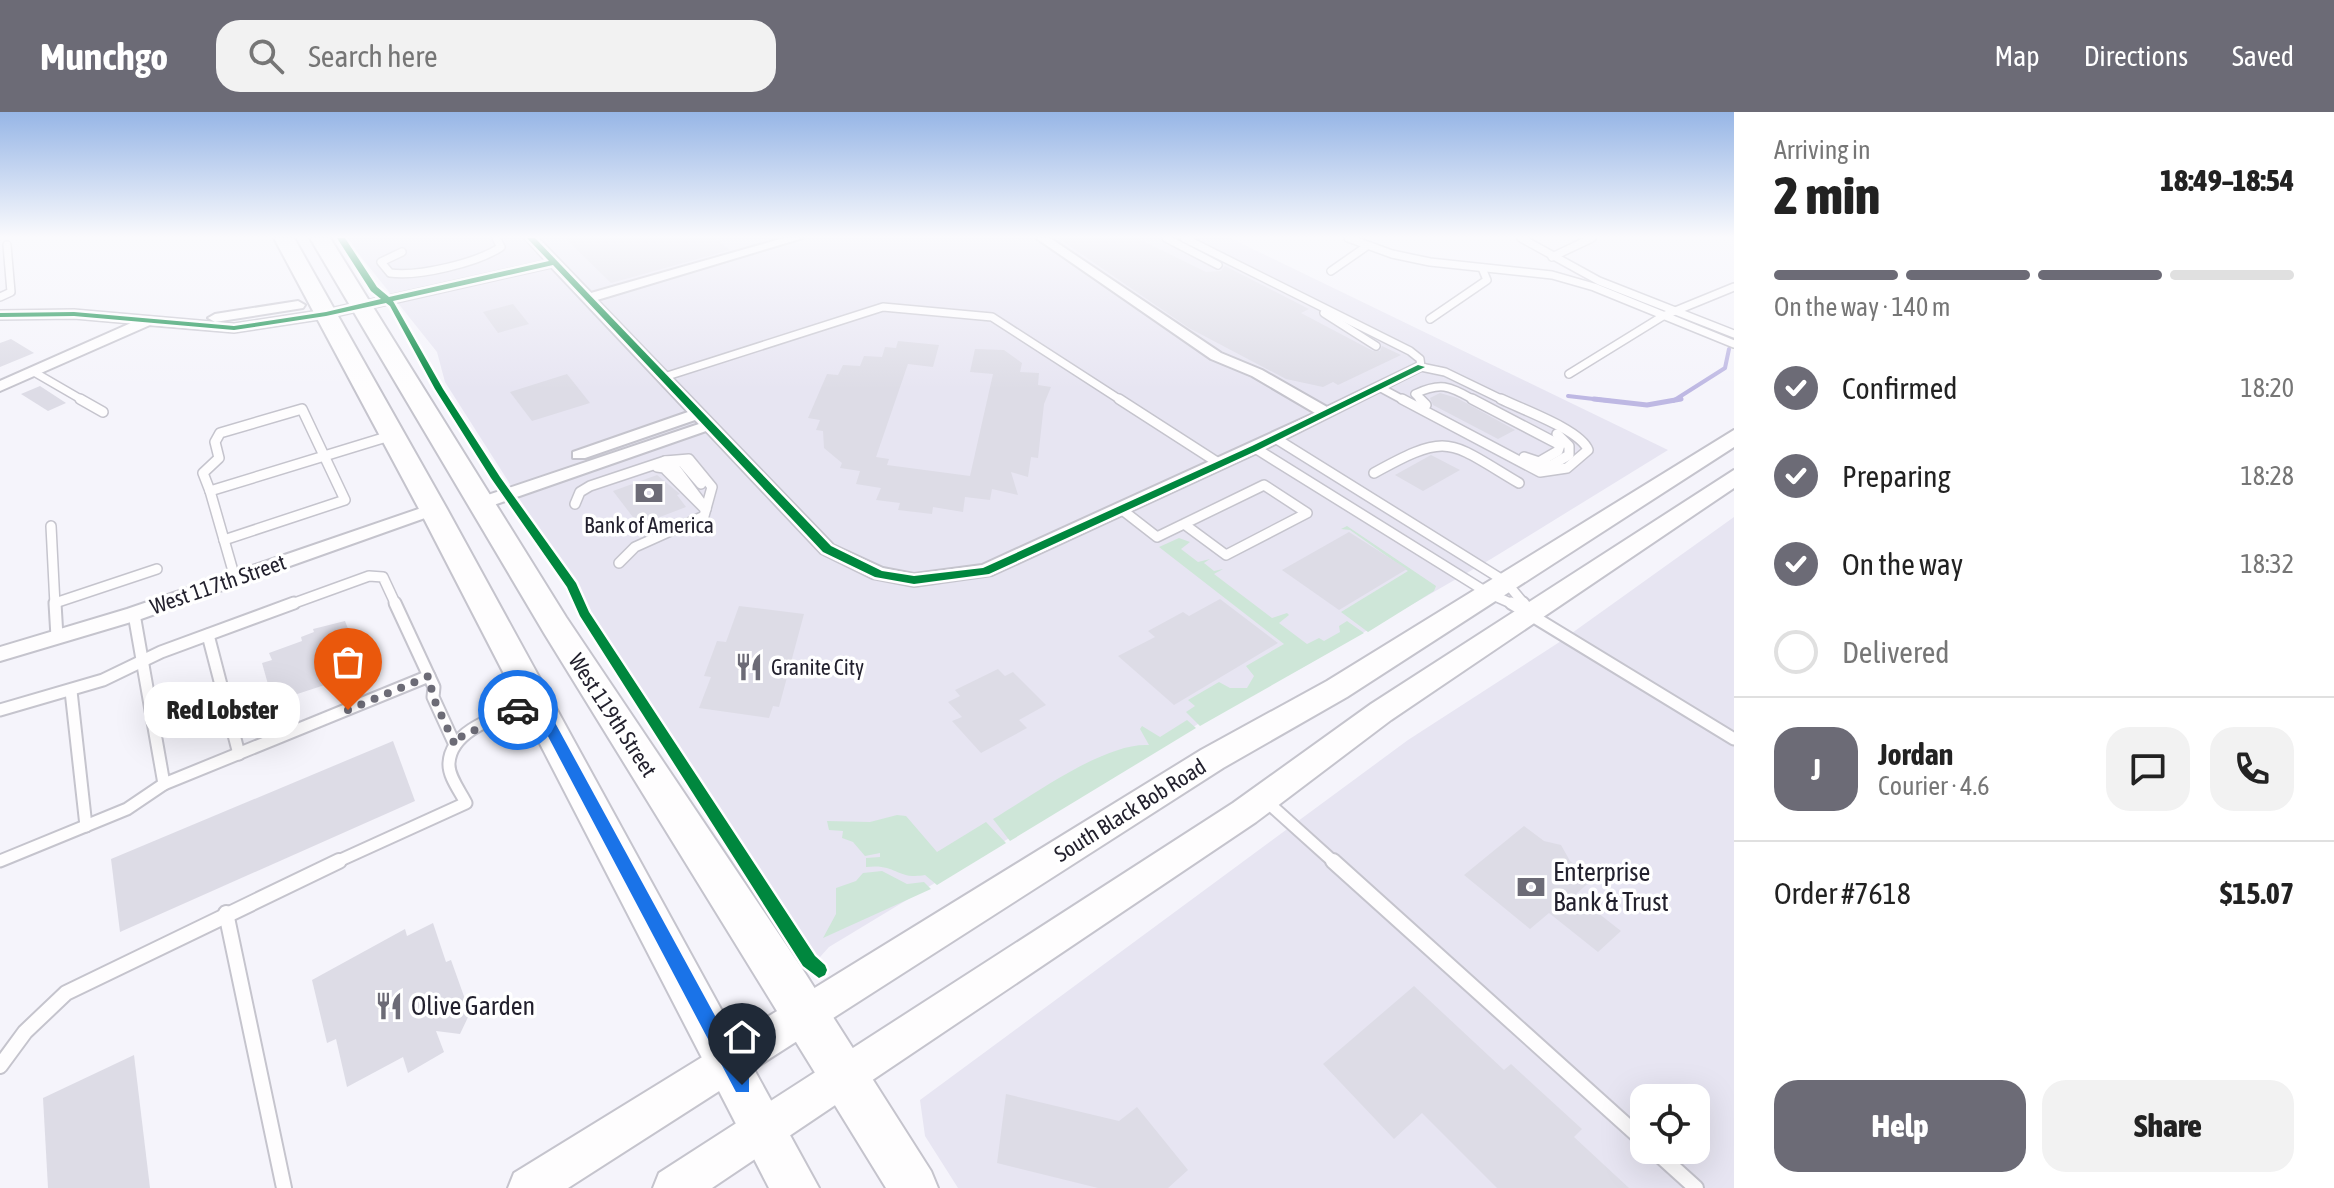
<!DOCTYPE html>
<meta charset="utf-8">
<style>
:root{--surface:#fff;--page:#f2f2f2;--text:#222;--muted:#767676;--line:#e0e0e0;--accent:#6c6b76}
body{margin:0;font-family:"Asap Condensed",sans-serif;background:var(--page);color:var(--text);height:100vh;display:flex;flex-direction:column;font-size:30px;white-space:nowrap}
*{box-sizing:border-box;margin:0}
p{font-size:26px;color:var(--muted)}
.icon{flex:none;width:44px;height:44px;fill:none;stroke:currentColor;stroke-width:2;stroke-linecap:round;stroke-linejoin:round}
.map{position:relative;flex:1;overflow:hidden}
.sheet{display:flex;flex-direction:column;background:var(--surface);width:600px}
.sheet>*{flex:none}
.tools{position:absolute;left:1630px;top:972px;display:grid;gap:16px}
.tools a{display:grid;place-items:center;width:80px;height:80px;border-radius:16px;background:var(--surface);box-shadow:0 8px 32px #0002;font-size:40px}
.pin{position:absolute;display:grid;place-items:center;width:68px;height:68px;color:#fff;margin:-82px -34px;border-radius:50% 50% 50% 0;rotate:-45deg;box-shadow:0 0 8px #0007}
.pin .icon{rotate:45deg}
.courier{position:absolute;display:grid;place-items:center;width:80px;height:80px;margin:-40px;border:6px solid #1a73e8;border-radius:50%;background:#fff;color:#222;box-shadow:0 2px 10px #0007}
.bubble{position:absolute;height:56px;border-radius:24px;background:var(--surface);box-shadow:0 8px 32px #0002;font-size:26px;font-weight:800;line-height:56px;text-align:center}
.head em{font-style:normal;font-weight:800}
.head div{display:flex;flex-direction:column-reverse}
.head{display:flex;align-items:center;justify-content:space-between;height:136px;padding:0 40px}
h1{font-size:52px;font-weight:800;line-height:60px}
.bar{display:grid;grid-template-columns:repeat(4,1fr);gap:12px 8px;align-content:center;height:96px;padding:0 40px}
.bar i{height:10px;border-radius:6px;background:var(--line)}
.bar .selected{background:var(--accent)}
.bar p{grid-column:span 4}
.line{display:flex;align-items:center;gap:20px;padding:0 40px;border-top:2px solid var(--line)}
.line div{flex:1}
.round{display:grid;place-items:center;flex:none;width:84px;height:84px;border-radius:24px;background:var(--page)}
ol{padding:0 40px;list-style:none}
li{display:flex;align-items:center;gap:24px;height:88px}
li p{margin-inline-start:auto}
li .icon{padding:8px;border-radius:50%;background:var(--accent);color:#fff;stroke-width:4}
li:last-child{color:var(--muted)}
li i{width:44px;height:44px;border:4px solid var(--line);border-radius:50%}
.primary-button{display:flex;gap:16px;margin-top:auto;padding:16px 40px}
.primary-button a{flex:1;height:92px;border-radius:24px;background:var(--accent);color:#fff;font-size:32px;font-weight:800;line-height:92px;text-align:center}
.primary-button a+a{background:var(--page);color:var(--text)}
header{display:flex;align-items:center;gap:48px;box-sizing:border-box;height:112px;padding:0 40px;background:var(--accent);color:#fff}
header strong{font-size:38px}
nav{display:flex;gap:44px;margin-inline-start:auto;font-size:28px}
.search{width:560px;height:72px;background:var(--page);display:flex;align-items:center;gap:20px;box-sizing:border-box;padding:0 28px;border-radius:24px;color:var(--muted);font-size:30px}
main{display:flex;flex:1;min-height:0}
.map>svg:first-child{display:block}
</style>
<header>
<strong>Munchgo</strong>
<div class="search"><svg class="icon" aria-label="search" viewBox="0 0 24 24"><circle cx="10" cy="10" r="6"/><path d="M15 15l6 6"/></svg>Search here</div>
<nav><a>Map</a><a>Directions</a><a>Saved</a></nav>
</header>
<main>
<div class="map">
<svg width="1734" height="1076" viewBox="0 0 1734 1076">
<rect width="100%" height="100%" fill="#f5f4fb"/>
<g fill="#e7e5f2" fill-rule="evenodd">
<polygon points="346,126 1230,126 1668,338 1491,447 1300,557 1208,606 829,835 820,845 811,845 445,270 437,240"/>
<path d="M1734,405v671h-776l-33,-52 -5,-36 488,-360 150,-97zM1644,986h52v52h-52z"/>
</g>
<g fill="#cee6d8">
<polygon points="1347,414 1436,474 1434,479 1368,520 1341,500 1408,459 1350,418 1341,417"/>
<polygon points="1179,426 1190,430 1181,437 1198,450 1210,447 1204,451 1214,459 1223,457 1214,462 1272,506 1287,501 1289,503 1279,511 1307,532 1319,526 1324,529 1340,520 1339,514 1347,509 1364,521 1200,614 1186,600 1195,594 1188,588 1219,570 1230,576 1247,576 1254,564 1246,554 1284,532 1159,435"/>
<path d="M1187,608l9,8 -186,113 -17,-22c39,-23 112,-77 156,-74l-9,-16 2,-3 18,11z"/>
<path d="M897,703l9,1 31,36 49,-30 20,21 -69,42 -12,-10c-29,5 -28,-12 -59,-8v-9l14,-1v-4l-15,3 -12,-14 -11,-4 1,-7 -14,-1 -2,-9 43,1z"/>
<polygon points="882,759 907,772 924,770 931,777 823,826 836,802 836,776 856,769 863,761"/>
</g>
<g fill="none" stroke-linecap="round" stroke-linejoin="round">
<g stroke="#beb8e3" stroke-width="4">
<polyline points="1568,284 1611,289"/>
<polyline points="1673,289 1725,256 1729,237"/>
</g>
<polyline stroke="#beb8e3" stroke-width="5" points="1594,287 1647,293 1681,287"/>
</g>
<g fill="#dddce6">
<polygon points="565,126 715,126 730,138 611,171"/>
<polygon points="1058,126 1137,126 1206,160 1221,159 1225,154 1309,197 1301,201 1373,239 1380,239 1382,234 1401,243 1338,273 1333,270 1323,275 1286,267 1189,216"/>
<polygon points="513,192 529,212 498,221 483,200"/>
<polygon points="11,227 34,241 0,255 0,231"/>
<polygon points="898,229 939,233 933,255 908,252 876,345 889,347 887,353 970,364 993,262 970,260 975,237 1004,238 1022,251 1020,260 1039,261 1038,273 1051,275 1044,292 1038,346 1031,345 1028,365 1011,360 1018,383 992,377 990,388 965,385 963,400 933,395 932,402 898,398 900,391 876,388 881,376 856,372 860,359 840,356 842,351 824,336 823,319 816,318 820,308 808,306 827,262 838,263 843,253 860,254 864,244 882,245 885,235 896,236"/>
<polygon points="567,262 590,291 532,309 510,280"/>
<polygon points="40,274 66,291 48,299 21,282"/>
<polygon points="1440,281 1457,286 1515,318 1498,327 1433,293 1430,286"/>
<polygon points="1431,343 1460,358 1423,379 1395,363"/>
<polygon points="657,363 680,382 677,383 686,395 639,413 613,379"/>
<polygon points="1349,420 1407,457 1339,498 1282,458"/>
<polygon points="1220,487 1278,531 1174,593 1118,544 1155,525 1148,519 1183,500 1189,504"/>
<polygon points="739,494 804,502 779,595 773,594 769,606 699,596 711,565 704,564 717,529 726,530"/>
<polygon points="345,509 363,555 348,561 349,565 273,590 262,551 272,548 269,541 302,529 301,525 314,520 313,517"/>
<polygon points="998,557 1005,564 1013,560 1046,593 1019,608 1027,616 981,641 952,609 962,605 948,590 960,584 955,578"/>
<polygon points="393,629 415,689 120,820 111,747"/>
<polygon points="1524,714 1544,729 1561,733 1570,749 1594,766 1575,783 1621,819 1598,840 1549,801 1530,817 1464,763"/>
<polygon points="433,811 446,850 451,848 470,901 460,922 436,919 444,940 408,961 403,945 347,975 336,927 327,931 312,868 405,817 407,824"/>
<polygon points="1414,874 1504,958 1511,952 1582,1017 1574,1025 1629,1076 1497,1076 1422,1001 1394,1027 1323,952"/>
<polygon points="134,943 150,1076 48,1076 43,986"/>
<polygon points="1006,982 1119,1009 1137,995 1188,1058 1168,1076 1098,1076 997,1051"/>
</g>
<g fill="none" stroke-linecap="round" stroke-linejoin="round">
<defs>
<g id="service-far3">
<polyline points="1166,126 1218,153"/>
<polyline points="1184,126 1410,239 1420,247 1421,255 1445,260 1505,289"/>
<polyline points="1348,126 1392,142 1430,150 1552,163 1594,175 1734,232"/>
<polyline points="1521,126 1599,169 1734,222"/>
<path d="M402,140l-21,10 9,11c28,4 87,-10 111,-26l-5,-9"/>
<polyline points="1552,145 1592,126"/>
<polyline points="1331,159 1367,134"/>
<polyline points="0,185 11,180 7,133"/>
<polyline points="1324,201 1376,234"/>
<polyline points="1430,207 1487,168 1482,156"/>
<polyline points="34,260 84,289"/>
<polyline points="1569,262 1663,204 1734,175"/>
<polyline points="661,266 883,195 992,205 1122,289"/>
<polyline points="1379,275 1405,289"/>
<path d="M1422,289l-7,-7c28,-13 35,-7 61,7"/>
</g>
<g id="service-far2">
<polyline points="80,287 103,300"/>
<polyline points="1119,287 1220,352"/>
<path d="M1402,287l138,73 27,-4 21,-18c-7,-20 -67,-41 -87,-51"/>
<polyline points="1420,287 1426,293"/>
<polyline points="1472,287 1560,333 1558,339 1539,350 1524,345"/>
<polyline points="1275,326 1506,470 1525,493"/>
<polyline points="1255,336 1488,481 1515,493"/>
<polyline points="1536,351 1550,354 1569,343 1569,334 1557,322"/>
<polyline points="666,353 673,353 706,397"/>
<polyline points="657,355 664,356 704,396"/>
<path d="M1374,361c76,-42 74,-32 145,10"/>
<polyline points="210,379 203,361 219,346 215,330 220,321 302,297 345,388 224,428"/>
<polyline points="575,392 580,380 590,374 665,349 682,350 701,372"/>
<polyline points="1121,397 1157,425 1264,373 1307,401 1226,443 1184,412"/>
<polyline points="51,414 55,493"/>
<polyline points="619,451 635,435 704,404 712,375 689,347 665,349"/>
<polyline points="235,466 210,379 393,323"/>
<polyline points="55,491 157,457"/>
<polyline points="289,493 369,464 383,465 396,493"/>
</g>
<g id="service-far1">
<polyline points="55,491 57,525"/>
<polyline points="395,491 434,575 433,585 455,633"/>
<polyline points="1511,491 1734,627"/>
<polyline points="1523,491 1529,499"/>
<polyline points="134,502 164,672 429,564"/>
<polyline points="208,523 239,642"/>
<polyline points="71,579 86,714"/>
<polyline points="0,598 103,568 161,540 294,491"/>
<polyline points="1265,688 1335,751"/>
<polyline points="0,749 127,697 164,672"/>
<path d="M334,751l132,-60c-6,-12 -18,-27 -17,-40 2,-36 56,-48 82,-60"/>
</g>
<g id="service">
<polyline points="1333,749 1644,1029"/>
<polyline points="226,801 284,1076"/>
<polyline points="0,954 25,920 66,881 339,749"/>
<polyline points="1654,1038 1696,1076"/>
</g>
<g id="minor">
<polygon points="525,126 538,126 591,181 784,126 803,126 597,188 833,433 883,456 914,462 982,453 1315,301 1252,264 1211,247 1036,126 1050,126 1221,241 1262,258 1327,295 1416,252 1428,255 1261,339 992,463 914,474 872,466 821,441 706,319 488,395 476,395 473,391 476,387 699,312 695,308 585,346 573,346 573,340 688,300 551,155 326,206 234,220 150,213 0,279 0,269 131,211 74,206 0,207 0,199 74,198 234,212 326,198 546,149"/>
<polygon points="298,189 305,193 303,196 215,210 208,206 215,202"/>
<polygon points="433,392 439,393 442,397 439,401 141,507 0,549 0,535 127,497"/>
</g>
<g id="secondary">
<polygon points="1734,318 1734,335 1347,585 1223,656 568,1076 508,1076 514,1061 1201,638 1327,569"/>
<polygon points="1734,358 1734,376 1391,608 1256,710 712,1076 653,1076 659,1061 1233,691 1371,592"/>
</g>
<g id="primary">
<polygon points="274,126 294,126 447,397 819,1076 769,1076 419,397"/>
<polygon points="310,126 330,126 566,505 805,861 931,1059 938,1076 886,1076 544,521"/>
</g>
</defs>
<use href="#service-far3" stroke="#c5c4cd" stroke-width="10"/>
<use href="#service-far2" stroke="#c5c4cd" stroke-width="12"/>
<use href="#service-far1" stroke="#c5c4cd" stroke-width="15"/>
<use href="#service" stroke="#c5c4cd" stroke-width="18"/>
<use href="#minor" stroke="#c5c4cd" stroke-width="4"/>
<use href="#secondary" stroke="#c5c4cd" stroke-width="4"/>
<use href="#primary" stroke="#c5c4cd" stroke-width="4"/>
<use href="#service-far3" stroke="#fefdfe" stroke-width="7"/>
<use href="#service-far2" stroke="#fefdfe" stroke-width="9"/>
<use href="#service-far1" stroke="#fefdfe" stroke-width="11"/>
<use href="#service" stroke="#fefdfe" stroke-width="14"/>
<use href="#minor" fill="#fefdfe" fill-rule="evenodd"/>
<use href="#secondary" fill="#fefdfe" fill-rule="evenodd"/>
<use href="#primary" fill="#fefdfe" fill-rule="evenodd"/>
<defs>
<polygon id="cycleway" points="337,126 345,126 377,175 389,185 549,149 527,126 535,126 831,434 882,459 914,464 983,456 1252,334 1418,253 1425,255 1258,338 989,462 914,472 875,465 823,440 553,153 393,189 443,277 500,365 576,471 589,500 815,844 825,853 827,858 825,863 819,866 803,854 580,504 567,475 491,366 435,277 390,194 386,191 326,204 234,218 74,204 0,205 0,201 74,200 234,214 326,200 381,187 371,179"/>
</defs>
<use href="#cycleway" stroke="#fff" stroke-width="5"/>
<use href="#cycleway" fill="#00873e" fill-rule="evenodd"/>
</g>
<linearGradient id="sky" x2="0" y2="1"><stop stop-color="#97b6e6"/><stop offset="0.45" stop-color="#fafafd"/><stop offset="1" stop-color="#fafafd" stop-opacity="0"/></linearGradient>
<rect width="1734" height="277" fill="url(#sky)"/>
<polygon fill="#1a73e8" points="536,584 541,585 749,966 749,980 736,980 533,596 513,602 513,594"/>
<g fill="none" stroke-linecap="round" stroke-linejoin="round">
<polyline stroke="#6c6b76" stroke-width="8" stroke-dasharray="0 14.4" points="348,598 429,564 433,585 455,633 462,624 518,598"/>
</g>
<defs>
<symbol id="bank-bare" viewBox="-9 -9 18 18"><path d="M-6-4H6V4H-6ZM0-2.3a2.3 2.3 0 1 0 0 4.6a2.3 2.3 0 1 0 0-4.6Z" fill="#6c6b76" stroke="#fff" stroke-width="2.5" paint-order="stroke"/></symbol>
<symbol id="restaurant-bare" viewBox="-9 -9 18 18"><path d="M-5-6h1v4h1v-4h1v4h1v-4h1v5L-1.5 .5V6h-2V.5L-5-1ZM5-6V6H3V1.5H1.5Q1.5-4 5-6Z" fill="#6c6b76" stroke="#fff" stroke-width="2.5" paint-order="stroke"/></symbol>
</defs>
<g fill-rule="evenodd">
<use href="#bank-bare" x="629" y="361" width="40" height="40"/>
<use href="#restaurant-bare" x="729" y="535" width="40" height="40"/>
<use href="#bank-bare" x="1511" y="755" width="40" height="40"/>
<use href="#restaurant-bare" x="369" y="874" width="40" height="40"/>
</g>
<g text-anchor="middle" stroke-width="7" stroke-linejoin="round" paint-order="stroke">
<g font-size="22" fill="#23212e" stroke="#fff">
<text x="649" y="421">Bank of America</text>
<text x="771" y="563" text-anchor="start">Granite City</text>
</g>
<g font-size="22" fill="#23212e" stroke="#fff">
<text transform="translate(218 472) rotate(-19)" y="8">West 117th Street</text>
<text transform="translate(613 603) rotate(57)" y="8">West 119th Street</text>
<text transform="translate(1130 698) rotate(-32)" y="8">South Black Bob Road</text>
</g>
<g font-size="26" fill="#23212e" stroke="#fff" text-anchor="start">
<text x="1553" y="769">Enterprise<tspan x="1553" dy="30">Bank &amp; Trust</tspan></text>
<text x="411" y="903">Olive Garden</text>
</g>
</g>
</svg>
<div class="tools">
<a><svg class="icon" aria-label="locate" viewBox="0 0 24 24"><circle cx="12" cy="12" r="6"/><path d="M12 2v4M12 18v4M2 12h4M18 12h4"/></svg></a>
</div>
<div class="pin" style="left:348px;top:598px;background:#ea580c"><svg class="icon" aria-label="bag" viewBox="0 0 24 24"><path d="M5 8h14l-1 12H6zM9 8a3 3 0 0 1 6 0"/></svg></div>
<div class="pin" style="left:742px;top:973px;background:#1f2937"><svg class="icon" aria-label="home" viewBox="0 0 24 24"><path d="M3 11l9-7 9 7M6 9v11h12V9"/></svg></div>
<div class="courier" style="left:518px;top:598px"><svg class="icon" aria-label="car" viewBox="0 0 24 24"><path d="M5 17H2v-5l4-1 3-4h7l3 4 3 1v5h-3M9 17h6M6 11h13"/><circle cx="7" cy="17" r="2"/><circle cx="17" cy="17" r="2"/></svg></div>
<div class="bubble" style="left:144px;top:570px;width:156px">Red Lobster</div>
</div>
<section class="sheet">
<div class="head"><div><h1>2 min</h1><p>Arriving in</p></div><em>18:49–18:54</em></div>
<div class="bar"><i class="selected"></i><i class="selected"></i><i class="selected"></i><i></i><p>On the way · 140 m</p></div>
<ol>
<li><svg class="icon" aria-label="check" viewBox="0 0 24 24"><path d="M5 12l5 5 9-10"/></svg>Confirmed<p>18:20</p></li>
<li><svg class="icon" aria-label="check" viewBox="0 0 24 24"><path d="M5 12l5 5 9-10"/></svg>Preparing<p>18:28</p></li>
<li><svg class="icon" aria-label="check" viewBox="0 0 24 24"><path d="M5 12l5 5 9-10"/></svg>On the way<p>18:32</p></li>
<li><i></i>Delivered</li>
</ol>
<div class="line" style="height:144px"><b class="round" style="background:var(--accent);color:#fff">J</b><div><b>Jordan</b><p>Courier · 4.6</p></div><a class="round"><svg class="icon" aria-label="chat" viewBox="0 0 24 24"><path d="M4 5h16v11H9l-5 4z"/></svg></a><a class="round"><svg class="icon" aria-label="phone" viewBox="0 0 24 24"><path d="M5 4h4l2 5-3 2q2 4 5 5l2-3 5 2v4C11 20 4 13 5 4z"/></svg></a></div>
<div class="line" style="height:104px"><div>Order #7618</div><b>$15.07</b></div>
<div class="primary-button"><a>Help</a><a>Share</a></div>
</section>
</main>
